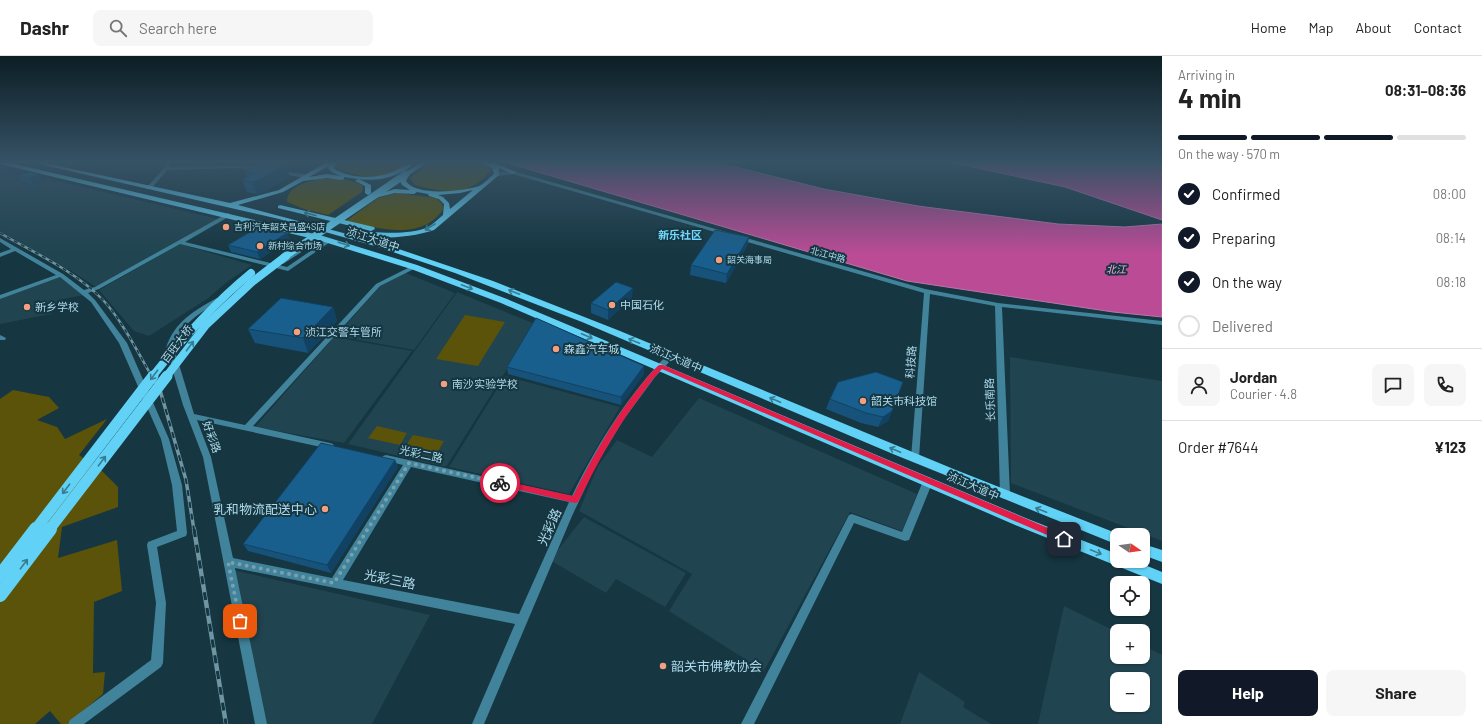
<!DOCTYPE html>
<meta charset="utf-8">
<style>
:root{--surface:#fff;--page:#f6f6f6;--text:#222;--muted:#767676;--line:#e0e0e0;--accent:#111827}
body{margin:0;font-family:Barlow,"Noto Sans SC",sans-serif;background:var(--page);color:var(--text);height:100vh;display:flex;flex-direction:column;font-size:15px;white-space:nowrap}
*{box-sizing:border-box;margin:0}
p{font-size:13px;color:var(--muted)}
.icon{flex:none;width:22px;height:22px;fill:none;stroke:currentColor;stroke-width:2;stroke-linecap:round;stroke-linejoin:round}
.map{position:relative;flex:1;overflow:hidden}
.side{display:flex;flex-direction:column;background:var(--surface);width:320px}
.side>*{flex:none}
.needle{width:26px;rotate:103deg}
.buttons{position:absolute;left:1110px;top:472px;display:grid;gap:8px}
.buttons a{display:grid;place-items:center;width:40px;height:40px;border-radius:8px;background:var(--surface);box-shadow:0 1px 3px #0004;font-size:20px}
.pin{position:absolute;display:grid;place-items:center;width:34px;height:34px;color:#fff;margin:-17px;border-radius:8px;box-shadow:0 2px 6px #0006}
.courier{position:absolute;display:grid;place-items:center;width:40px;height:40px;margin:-20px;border:3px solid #e11d48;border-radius:50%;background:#fff;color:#222;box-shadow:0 1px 5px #0007}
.summary em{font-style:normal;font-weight:700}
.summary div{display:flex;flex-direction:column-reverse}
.summary{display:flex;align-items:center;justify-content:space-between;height:68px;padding:0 16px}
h1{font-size:26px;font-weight:700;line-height:30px}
.bar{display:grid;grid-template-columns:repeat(4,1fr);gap:6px 4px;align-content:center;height:48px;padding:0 16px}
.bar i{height:5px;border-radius:3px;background:var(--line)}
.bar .on{background:var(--accent)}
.bar p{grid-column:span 4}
.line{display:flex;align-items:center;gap:10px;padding:0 16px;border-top:1px solid var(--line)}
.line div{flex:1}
.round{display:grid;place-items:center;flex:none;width:42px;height:42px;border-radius:8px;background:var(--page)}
ol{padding:0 16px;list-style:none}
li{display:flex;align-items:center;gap:12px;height:44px}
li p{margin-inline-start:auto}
li .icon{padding:4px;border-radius:50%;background:var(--accent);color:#fff;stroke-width:4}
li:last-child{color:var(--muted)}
li i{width:22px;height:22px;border:2px solid var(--line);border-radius:50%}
.action{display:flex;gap:8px;margin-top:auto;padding:8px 16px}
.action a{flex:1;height:46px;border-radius:8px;background:var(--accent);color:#fff;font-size:16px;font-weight:700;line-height:46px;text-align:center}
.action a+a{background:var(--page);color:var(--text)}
header{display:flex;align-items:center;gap:24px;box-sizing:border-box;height:56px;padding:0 20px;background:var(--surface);border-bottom:1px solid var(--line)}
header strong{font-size:19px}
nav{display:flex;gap:22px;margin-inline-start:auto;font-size:14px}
.search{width:280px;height:36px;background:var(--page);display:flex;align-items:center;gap:10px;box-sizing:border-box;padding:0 14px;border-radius:8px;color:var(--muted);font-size:15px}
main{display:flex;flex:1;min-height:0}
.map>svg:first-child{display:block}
</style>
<header>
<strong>Dashr</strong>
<div class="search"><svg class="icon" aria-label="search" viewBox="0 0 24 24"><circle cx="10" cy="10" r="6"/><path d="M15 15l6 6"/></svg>Search here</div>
<nav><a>Home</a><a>Map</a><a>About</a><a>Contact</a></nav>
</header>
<main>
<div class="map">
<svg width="1162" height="668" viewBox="0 0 1162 668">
<rect width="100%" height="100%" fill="#163641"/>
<g fill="#204450" fill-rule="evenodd">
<polygon points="0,114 32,121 20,126 33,129 48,123 218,163 96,231 73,216 0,175"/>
<polygon points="180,188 252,209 227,226 207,243 149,280 134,275 99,234"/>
<polygon points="406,217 455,237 414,294 336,280 380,230"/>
<polygon points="60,220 84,239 58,244 51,258 0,268 0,242"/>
<polygon points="457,236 535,268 446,411 348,388"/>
<polygon points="334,281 412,295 344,387 255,371"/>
<polygon points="1010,301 1162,325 1162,485 1011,427"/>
<polygon points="505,320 620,351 569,438 449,411"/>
<polygon points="699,342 917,438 902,475 850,456 764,615 669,555 692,518 579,455 598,410 617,384 652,401"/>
<polygon points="584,461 686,517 665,551 616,523 606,537 550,504"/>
<polygon points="233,514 430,559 372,668 266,668"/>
<path d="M1064,550l53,26v25h26v-12l19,10v69h-124zM1117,623h26v26h-26z"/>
<polygon points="919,616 965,646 963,651 991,668 900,668"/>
</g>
<g fill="#5b5309">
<path d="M339,106h70c-6,4 -12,9 -18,12 -15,5 -40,2 -53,-6l-1,-4z"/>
<path d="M432,106c15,0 50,-5 59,8 -21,27 -46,23 -76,15l-5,-7z"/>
<path d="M320,123c13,0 31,-1 43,7l-1,6 -34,23 -24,-6 -17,-7c0,-16 20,-20 33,-23z"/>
<path d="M397,137l40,5 5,6 1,5c-20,33 -68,19 -97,12l32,-23z"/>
<polygon points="465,259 505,266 478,310 436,303"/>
<polygon points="13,334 49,341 59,352 37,364 57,371 65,383 107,363 79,399 102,415 118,431 118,451 62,471 58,502 117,484 122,535 94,546 93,617 105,616 103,638 67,668 61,668 50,655 35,668 0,668 0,343"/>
<polygon points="377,370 407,377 400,389 368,382"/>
<polygon points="413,379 444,385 437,397 405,391"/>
</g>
<g fill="#bc4b96" stroke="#b876b0">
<polygon points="504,106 716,106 824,133 918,150 1058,168 1125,171 1162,168 1162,261 1113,256 907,225"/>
<polygon points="949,106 1162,106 1162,164 1065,131"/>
</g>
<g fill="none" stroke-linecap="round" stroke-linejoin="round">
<g fill="#41839a" fill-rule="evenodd">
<polygon points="167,106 171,106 169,111 237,110 260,112 262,113 260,114 237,112 167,114 151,133 147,133 147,131 166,110"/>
<polygon points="276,115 305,118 308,120 305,122 278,117 276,117"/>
<polygon points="513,115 726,176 727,177 722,178 513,118 497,120 494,118 497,116"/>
<polygon points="228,157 231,159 230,160 185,186 287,211 328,183 332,183 333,184 288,215 180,188 99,233 88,237 95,244 127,287 169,383 182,429 187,477 186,480 157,491 166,547 163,607 161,611 84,668 68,668 70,664 151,604 156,547 147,489 148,486 177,475 172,429 161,383 119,287 91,246 60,221 0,243 0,239 56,219 15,195 0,201 0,197 11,193 0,186 0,182 63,218 84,234 95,231"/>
<polygon points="320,180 322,181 322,183 283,208 279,208 278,207"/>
<polygon points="739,180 925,233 998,247 1162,265 1162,269 1002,251 1010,439 1008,442 1005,443 1002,442 1000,439 995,250 930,238 919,402 918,404 912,404 911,402 924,237 737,183 736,182"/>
<path d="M414,209l3,2 -1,1 -36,18 -127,140 77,17 3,1 1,2 -1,2 -3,1 -133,-29 14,37 22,101 99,20 71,-113 -20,-5 -1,-2 1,-2 3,-1 186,41c25,-52 56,-101 96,-142h6l1,2 -20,21 -31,42 -28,46 -24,51 -88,208h-12l43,-100 -280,-56 32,156h-12l-52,-267 -20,-52 -17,-57c8,-26 29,-38 51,-50h4v2c-20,13 -41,23 -47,48l20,66 51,11 131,-141zM411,411l158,35 -50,112 -176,-34z"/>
<polygon points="0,279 6,282 5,284 0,284"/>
<polygon points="928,421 931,422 933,425 909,484 905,485 854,467 754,668 741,668 849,459 852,458 902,476 923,425 925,422"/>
</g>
<g fill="#61d1f6" fill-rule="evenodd">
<polygon points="0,106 6,106 323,180 417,209 507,243 1028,463 1117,498 1117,505 1135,505 1162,516 1162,528 1020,471 501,247 411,213 318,184 0,108"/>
<path d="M31,106h9l190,41 49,-13 48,-28h10l-3,6c15,11 42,11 58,4 7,-2 13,-9 20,-8v2c-17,11 -33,16 -53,13l12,6v8l-3,2 -3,-2v-7l-10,-5 3,-2 -14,-2v2l-2,1 -15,-2 -24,3 -20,11 -45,13 143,38 112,38 127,50 336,139 165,65h-4v9l-4,-1 -220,-89 -311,-132 -127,-49 -80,-27 -96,-27zM329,110l-1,2 5,5 8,3 -14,-2 -18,3z"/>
<path d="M422,106h6l-19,13 -3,6c10,16 58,10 73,5 5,-2 11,-9 15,-12l-2,-6 -12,-5 -1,-1h13l24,10 -3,2 -14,-6v7l-65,55c-23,8 -59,10 -83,5l-1,-2 4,-2c20,1 56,5 74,-4 5,-3 10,-8 15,-12l1,-11 -5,-5 -10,-3 -1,-2 -11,-2 -3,2 -19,-1 -20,5 -3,-2 23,-7 15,1 -8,-5 -2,-4 4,-8zM473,134l-23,19 -1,-6 -6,-6 -5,-2 22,-2z"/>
<polygon points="280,149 374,171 375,173 371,175 278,152 278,150"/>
<polygon points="1143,488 1162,494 1162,506 1143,499"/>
</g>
<defs>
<path id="rail-far2" d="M0,177c35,20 75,38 103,67 18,19 36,54 49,77"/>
<polyline id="rail-far1" points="152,320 160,334 186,424 194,474"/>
<polyline id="rail" points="194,473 226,668"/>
</defs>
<use href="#rail-far2" stroke="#6d95a3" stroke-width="2.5"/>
<use href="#rail-far1" stroke="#6d95a3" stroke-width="3.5"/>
<use href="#rail" stroke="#6d95a3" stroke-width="4.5"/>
<use href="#rail-far2" stroke="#163641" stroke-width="1.5" stroke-dasharray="4" stroke-linecap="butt"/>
<use href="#rail-far1" stroke="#163641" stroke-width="2" stroke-dasharray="6" stroke-linecap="butt"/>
<use href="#rail" stroke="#163641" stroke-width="3" stroke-dasharray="8" stroke-linecap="butt"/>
<polyline stroke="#61d1f6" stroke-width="7" points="284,201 406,118"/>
<g stroke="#61d1f6" stroke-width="8">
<path d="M152,321c30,-38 61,-73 99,-104"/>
<polyline points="166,321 206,269 252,226 286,200"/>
</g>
<g stroke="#61d1f6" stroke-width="11">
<polyline points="35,474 153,320"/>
<polyline points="49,474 167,320"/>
</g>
<g stroke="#61d1f6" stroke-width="14">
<polyline points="0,520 36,473"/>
<polyline points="0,539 50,473"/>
</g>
</g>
<g fill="#16527a">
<polygon points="286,109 290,121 261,137 257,138 247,136 242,124 247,121 245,115"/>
<polygon points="18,120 43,124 34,129 22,126"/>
<polygon points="287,177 290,184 260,203 231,196 228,189"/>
<polygon points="749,181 747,190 726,227 690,219 691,209"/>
<polygon points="632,242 608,264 591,257 591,247"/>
<polygon points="333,251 337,265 308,297 255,287 248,273"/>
<polygon points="507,311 644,318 621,349 508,318"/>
<polygon points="830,343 892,355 888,365 878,371 861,367 826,353"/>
<polygon points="395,404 398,411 331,517 248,495 243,488"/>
</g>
<g fill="#124263">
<polygon points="286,109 290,121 261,137 257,138 252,126"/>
<polygon points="8,111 12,118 0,122 0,114"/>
<polygon points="39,118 43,124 34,129 30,122"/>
<polygon points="287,177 290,184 260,203 257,196"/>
<polygon points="749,181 747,190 726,227 727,218"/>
<polygon points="633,232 632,242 608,264 608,254"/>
<polygon points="333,251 337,265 308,297 303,282"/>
<polygon points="644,310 644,318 621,349 621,341"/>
<polygon points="892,355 888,365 878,371 883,361"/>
<polygon points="395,404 398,411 331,517 327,509"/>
</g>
<g fill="#195f8e" stroke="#124263">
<polygon points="264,106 286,109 257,125 252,126 242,124 254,117 245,115"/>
<polygon points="0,110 8,111 0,114"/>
<polygon points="28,116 39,118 30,122 18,120"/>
<polygon points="260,170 287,177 257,196 228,189"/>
<polygon points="715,174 749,181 727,218 691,209"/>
<polygon points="616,226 633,232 608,254 591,247"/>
<polygon points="281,242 333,251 303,282 248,273"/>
<polygon points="536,262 644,310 621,341 507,311"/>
<polygon points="876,316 903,326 892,355 883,361 866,357 830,343 838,326"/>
<polygon points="321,387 395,404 327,509 243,488"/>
</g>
<defs><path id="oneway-shaft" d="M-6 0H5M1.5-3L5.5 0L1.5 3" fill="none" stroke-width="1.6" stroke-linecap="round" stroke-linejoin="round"/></defs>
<g stroke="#387c92">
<use href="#oneway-shaft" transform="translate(310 158) rotate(-166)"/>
<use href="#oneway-shaft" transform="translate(430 171) rotate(148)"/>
<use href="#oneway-shaft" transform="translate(344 188) rotate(18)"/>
<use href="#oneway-shaft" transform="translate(467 231) rotate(21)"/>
<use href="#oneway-shaft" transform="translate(514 236) rotate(-159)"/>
<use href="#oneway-shaft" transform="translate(587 280) rotate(23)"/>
<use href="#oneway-shaft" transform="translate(634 285) rotate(-158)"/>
<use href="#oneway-shaft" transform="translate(190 290) rotate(-53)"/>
<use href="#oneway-shaft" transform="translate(154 319) rotate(127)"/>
<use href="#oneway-shaft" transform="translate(775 344) rotate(-157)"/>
<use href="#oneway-shaft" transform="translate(895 394) rotate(-157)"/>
<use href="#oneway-shaft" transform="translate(102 405) rotate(-53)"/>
<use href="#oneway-shaft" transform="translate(66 433) rotate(127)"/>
<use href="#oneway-shaft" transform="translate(1041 454) rotate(-159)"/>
<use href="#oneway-shaft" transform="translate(1096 496) rotate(22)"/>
<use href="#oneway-shaft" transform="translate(24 508) rotate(-53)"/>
</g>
<linearGradient id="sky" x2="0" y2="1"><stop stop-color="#0c1e24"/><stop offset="0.53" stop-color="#365265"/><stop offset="1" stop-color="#365265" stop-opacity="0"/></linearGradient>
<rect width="1162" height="199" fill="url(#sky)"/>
<path fill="#e11d48" d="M659,309h4l404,171 1,3 -1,2h-6l-399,-172c-10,10 -17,21 -25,32 -24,32 -41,65 -59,101l-3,1 -77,-18 -2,-2 4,-3 73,16c17,-34 35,-67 58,-98 9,-11 17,-23 28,-33z"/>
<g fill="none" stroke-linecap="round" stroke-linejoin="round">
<polyline stroke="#78a1b0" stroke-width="4" stroke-dasharray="0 7.2" points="240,565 228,506 334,527 409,407 500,427"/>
</g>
<g fill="#f2a07f" stroke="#163641" stroke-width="1.5">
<circle cx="226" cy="171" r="4"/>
<circle cx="260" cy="190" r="4"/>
<circle cx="719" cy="204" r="4"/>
<circle cx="612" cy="249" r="4"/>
<circle cx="27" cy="251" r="4"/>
<circle cx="297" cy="276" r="4"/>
<circle cx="556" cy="293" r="4"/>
<circle cx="444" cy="328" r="4"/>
<circle cx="863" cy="345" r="4"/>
<circle cx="325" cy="453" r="4"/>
<circle cx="663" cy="610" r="4"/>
</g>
<g text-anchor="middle" stroke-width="4" stroke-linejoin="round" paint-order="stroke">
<g font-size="9" fill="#addaeb" stroke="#163641" text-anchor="start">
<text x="234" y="174">吉利汽车韶关昌盛4S店</text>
<text x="268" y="193">新村综合市场</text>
<text x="727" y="207">韶关海事局</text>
</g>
<g font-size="9" fill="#addaeb" stroke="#163641">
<text transform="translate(828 199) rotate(16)" y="3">北江中路</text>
</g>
<g font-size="10" font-style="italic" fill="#fea9dc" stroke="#163641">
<text x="1116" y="217">北江</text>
</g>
<g font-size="11" font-weight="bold" fill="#73d8fb" stroke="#163641">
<text x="680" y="183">新乐社区</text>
</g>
<g font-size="11" fill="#addaeb" stroke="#163641">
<text transform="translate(373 183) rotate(18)" y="4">浈江大道中</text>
<text transform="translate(177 288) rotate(-53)" y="4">百旺大桥</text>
<text transform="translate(676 302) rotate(23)" y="4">浈江大道中</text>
<text transform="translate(911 306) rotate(-86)" y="4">科技路</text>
<text transform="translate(990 344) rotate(-92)" y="4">长乐南路</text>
<text transform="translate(212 381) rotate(70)" y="4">好彩路</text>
<text transform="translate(421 398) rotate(12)" y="4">光彩二路</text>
<text transform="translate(973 430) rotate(23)" y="4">浈江大道中</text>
</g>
<g font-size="11" fill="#addaeb" stroke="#163641" text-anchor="start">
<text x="620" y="253">中国石化</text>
<text x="35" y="255">新乡学校</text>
<text x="305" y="280">浈江交警车管所</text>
<text x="564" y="297">森鑫汽车城</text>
<text x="452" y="332">南沙实验学校</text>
<text x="871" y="349">韶关市科技馆</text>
</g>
<g font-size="13" fill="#addaeb" stroke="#163641" text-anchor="end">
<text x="317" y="458">乳和物流配送中心</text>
<text x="671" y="615" text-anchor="start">韶关市佛教协会</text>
</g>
<g font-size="13" fill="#addaeb" stroke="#163641">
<text transform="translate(549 471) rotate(-66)" y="5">光彩路</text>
<text transform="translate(390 523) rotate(11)" y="5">光彩三路</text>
</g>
</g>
</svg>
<div class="buttons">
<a><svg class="needle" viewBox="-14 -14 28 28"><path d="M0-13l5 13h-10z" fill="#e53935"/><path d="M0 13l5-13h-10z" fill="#767676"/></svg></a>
<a><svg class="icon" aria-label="locate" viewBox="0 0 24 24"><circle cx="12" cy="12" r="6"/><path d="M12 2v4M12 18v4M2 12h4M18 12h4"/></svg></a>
<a>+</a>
<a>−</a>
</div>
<div class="pin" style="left:240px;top:565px;background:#ea580c"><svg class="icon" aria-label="bag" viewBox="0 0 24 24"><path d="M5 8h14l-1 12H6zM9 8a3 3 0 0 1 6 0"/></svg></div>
<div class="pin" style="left:1064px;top:483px;background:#1f2937"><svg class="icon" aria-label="home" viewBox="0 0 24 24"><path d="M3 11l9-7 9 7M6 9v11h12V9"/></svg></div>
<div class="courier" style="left:500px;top:427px"><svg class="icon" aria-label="bike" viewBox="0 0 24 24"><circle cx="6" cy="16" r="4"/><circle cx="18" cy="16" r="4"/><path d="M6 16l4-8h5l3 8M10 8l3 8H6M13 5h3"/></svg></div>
</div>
<section class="side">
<div class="summary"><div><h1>4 min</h1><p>Arriving in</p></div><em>08:31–08:36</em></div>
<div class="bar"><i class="on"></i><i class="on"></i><i class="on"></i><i></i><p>On the way · 570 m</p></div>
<ol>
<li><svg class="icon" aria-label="check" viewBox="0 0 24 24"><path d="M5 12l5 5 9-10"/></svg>Confirmed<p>08:00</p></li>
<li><svg class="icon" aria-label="check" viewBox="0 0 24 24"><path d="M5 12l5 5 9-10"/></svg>Preparing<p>08:14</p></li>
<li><svg class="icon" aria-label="check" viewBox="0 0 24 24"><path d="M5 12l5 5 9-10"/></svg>On the way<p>08:18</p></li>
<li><i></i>Delivered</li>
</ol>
<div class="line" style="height:72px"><a class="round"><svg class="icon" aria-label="person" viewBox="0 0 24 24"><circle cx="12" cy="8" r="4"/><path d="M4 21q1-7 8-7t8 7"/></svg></a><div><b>Jordan</b><p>Courier · 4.8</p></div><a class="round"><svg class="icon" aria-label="chat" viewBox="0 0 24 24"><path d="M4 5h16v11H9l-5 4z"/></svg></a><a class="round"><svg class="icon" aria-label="phone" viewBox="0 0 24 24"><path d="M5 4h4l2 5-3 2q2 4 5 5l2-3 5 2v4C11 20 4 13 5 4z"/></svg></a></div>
<div class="line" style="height:52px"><div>Order #7644</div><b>¥123</b></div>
<div class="action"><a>Help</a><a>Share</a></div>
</section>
</main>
